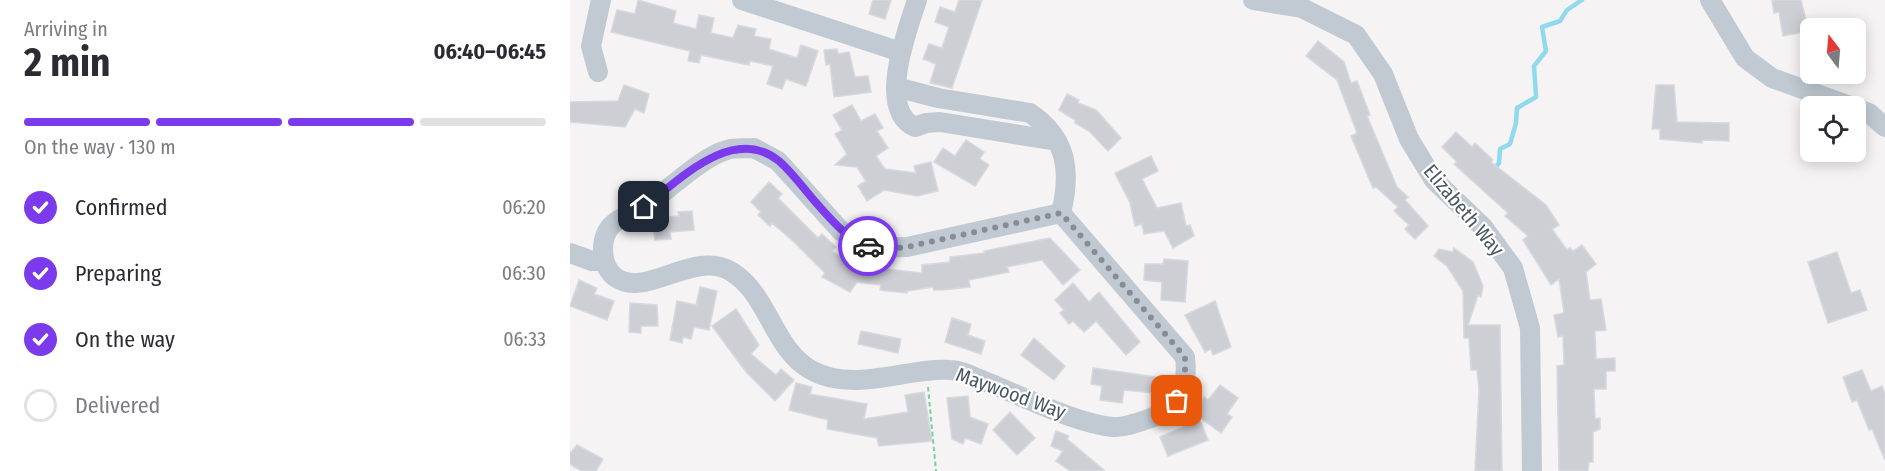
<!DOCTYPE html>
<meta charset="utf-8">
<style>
:root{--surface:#fff;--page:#f7f7f7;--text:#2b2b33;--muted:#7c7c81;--line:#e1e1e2;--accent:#7c3aed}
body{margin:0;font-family:"Fira Sans Condensed",sans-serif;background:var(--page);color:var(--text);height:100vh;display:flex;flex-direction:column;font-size:22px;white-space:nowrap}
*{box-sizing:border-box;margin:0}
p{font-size:20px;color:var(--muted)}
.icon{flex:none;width:33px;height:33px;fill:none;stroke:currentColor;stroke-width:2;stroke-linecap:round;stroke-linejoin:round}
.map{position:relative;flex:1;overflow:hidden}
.sheet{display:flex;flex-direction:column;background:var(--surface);width:570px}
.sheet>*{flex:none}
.needle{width:39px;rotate:344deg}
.controls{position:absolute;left:1230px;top:18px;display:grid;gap:12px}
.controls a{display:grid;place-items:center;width:66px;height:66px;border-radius:9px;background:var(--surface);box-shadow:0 3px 15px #0003;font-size:30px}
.pin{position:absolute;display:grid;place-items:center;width:51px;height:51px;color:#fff;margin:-26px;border-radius:12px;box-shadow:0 3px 9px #0006}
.courier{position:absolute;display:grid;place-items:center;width:60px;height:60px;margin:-30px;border:4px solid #7c3aed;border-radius:50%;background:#fff;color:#222;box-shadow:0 2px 8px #0007}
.overview em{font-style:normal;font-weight:700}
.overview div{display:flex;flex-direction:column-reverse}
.overview{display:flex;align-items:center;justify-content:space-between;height:102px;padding:0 24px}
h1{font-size:39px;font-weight:700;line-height:45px}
.bar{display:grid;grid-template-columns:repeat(4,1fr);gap:9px 6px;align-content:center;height:72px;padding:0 24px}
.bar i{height:8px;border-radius:4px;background:var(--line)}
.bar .active{background:var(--accent)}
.bar p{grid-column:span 4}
ol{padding:0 24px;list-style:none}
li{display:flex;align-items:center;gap:18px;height:66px}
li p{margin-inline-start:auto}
li .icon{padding:6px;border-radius:50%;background:var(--accent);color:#fff;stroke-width:4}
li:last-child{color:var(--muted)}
li i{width:33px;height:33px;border:3px solid var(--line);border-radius:50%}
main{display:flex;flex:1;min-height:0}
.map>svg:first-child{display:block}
</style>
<main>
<section class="sheet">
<div class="overview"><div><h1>2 min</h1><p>Arriving in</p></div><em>06:40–06:45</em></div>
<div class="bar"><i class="active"></i><i class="active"></i><i class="active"></i><i></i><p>On the way · 130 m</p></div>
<ol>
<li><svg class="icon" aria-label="check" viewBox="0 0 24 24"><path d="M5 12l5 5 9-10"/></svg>Confirmed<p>06:20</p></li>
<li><svg class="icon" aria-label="check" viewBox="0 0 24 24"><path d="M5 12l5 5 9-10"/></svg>Preparing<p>06:30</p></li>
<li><svg class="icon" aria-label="check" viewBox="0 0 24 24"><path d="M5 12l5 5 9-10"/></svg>On the way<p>06:33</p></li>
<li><i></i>Delivered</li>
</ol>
</section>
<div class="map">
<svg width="1315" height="471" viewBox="0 0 1315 471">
<rect width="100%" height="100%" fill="#f5f3f3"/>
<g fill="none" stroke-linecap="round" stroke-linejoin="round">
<polyline stroke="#90daee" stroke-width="4.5" points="923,170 929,163 930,149 940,144 946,123 947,108 966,97 964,66 976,51 972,27 990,21 997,10 1012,0"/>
</g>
<g fill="#cdcfd5" stroke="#d7d9de" stroke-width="1.5">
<polygon points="68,0 106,11 103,23 126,29 129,15 144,18 141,33 163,38 168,25 186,29 184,36 201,39 199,49 227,58 231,45 248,51 236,86 216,79 212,89 197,84 203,66 180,61 179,65 131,55 129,63 118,61 120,51 41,32 47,10 65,14"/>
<polygon points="303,0 321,0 315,19 299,14"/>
<polygon points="389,0 412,0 382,88 360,83 366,64 353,59 359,44 372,48 379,27 365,22 370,7 385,12"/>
<polygon points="1202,0 1231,0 1239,31 1213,36 1209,12 1204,13"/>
<polygon points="748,41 774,62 781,83 787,81 800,115 797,116 827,187 838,197 835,200 858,226 845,239 835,229 839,225 824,211 828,207 806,187 803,188 781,136 787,133 767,80 736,56"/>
<polygon points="267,49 268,54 279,52 285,77 298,76 301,92 264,97 260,64 256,65 254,50"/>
<polygon points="54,85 79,94 74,113 65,109 55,127 0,122 0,102 48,101"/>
<polygon points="1086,85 1104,85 1107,122 1159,123 1159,141 1132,140 1132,143 1090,139 1090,129 1082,129"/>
<polygon points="497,94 509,100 508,103 526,110 551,138 538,151 519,131 505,123 505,120 489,110"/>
<polygon points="282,105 291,121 305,114 313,128 307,131 318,148 306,156 315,169 346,173 344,166 361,162 368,191 347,196 314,190 297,201 288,186 296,181 287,167 265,165 277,154 265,134 272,130 263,115"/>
<polygon points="886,132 902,147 905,143 923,160 921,162 976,205 989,225 982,229 997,250 1000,248 1003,251 1012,245 1026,264 1016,272 1020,300 1031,299 1036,330 1025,331 1026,359 1045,358 1045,371 1036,371 1036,389 1024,389 1025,419 1030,418 1030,429 1023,432 1023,462 1019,462 1018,471 989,471 987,366 994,365 993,336 988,337 984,315 994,313 989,279 981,285 953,240 958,236 935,216 938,213 884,164 887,162 872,147"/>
<polygon points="396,140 414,152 410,159 419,165 405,186 364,162 373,148 385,156"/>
<polygon points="581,156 588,171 572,179 587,208 611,203 616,226 620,225 624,236 603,248 594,231 574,234 572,224 565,226 560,203 545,173"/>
<polygon points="199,182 212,194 208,198 248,238 252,234 266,247 262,251 298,275 299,267 352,273 352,265 380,262 380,257 415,253 414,251 480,238 510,270 493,285 472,260 437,267 439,272 399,280 400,287 372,290 364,290 363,287 337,291 337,293 310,290 311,285 287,282 280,292 252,277 255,273 223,241 202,223 200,226 188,215 191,212 181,202"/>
<polygon points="122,211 124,230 100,232 101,239 85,240 83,225 96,224 96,217 109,216 108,212"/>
<polygon points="884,248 903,262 913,286 911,297 908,295 898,325 930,325 932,471 905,471 909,390 907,370 901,370 899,338 894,338 893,291 877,266 864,256 869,249 883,252"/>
<polygon points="1267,252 1281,293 1290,290 1297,310 1258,323 1238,262"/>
<polygon points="594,259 618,261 615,302 591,300 592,282 574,280 575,264 593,264"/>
<polygon points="9,280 27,288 24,294 44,301 37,320 0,306"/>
<polygon points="503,283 519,302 529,292 570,342 556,355 526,321 514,332 503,321 499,324 490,313 494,310 485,300"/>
<polygon points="130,287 147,291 139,330 124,327 121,339 113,337 112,343 100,340 107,301 126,305"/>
<polygon points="645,301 661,347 643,355 641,349 635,352 615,315"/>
<polygon points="60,303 87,305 88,326 71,326 71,333 59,332"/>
<polygon points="166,309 189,345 181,354 206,375 211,369 224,380 205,401 176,372 142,326"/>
<polygon points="382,318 401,324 398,335 415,341 411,354 375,342"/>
<polygon points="291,331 331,339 328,353 288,344"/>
<polygon points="464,338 495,366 484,380 451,355"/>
<polygon points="523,368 586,377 584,393 554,390 552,403 530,400 532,386 521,384"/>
<polygon points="1292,370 1301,391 1312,386 1315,394 1315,460 1302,429 1299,430 1287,400 1282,402 1273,377"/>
<polygon points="226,383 242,387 240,394 297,404 294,419 338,412 335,395 354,392 362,441 309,446 307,438 257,429 258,420 219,410"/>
<polygon points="650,385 668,398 657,414 662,417 651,433 625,414 634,397 638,400"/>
<polygon points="398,396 400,417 418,424 411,444 395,438 393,444 382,439 377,398"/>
<polygon points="440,412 465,438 447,455 423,430"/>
<polygon points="630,420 638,440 598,456 590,437"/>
<polygon points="486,431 499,436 497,439 535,471 500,471 486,461 493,451 481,446"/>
<polygon points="7,445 33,459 26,471 11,471 0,464 0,453"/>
</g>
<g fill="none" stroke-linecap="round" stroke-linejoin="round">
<polyline stroke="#7ad0a6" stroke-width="2" stroke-dasharray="4.5 3" stroke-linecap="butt" points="358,387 366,471"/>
<g stroke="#c1cad2" stroke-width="20">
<polyline points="172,0 331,52"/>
<path d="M347,0c-9,29 -41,109 -2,127l11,-4 14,-1 117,19"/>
<polyline points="683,0 732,8 786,35 813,74 839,139 864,180 913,227 943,268 960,328 962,471"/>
<polyline points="1140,0 1175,58 1202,78 1280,106"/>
<polyline points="28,72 21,46 31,0"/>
<path d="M326,87l42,11 92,15c38,26 41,59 31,100"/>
<polyline points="1286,108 1299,113 1315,127"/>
<path d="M184,148l24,13 63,70 34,17 32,-1 154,-34 124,144c3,23 -3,51 -28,59 -13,4 -31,12 -44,11 -36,-3 -89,-30 -124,-44 -12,-4 -26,-13 -39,-13 -44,-3 -96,24 -139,0 -38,-21 -42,-75 -79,-98 -38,-24 -86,28 -117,5 -15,-12 -16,-40 -2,-53 9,-8 22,-11 32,-18 23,-15 56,-49 82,-56 8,-3 19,-1 27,-2z"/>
<polyline points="0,253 22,261 33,261"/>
</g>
</g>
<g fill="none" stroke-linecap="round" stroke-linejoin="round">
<polyline stroke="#868d94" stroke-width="6" stroke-dasharray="0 10.8" points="298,246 321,249 337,247 491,213 615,357 615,387 607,401"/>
<path stroke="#7c3aed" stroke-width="8" d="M74,207c35,-27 89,-83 135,-46 15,13 27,31 40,45 15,17 28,32 49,40"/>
</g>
<g text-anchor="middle" stroke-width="4.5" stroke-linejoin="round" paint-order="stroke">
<g font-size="20" fill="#4a5661" stroke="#fff">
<text transform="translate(894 210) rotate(50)" y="7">Elizabeth Way</text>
<text transform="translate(441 393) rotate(20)" y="7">Maywood Way</text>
</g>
</g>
</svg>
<div class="controls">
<a><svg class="needle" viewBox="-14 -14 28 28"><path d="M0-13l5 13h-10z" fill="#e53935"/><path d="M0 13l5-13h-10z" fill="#7c7c81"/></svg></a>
<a><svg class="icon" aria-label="locate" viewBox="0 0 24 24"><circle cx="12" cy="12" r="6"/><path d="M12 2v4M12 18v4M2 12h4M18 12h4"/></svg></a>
</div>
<div class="pin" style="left:607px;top:401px;background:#ea580c"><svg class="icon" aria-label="bag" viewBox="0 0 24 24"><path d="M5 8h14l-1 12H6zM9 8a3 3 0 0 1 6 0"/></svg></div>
<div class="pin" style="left:74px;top:207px;background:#1f2937"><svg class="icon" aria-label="home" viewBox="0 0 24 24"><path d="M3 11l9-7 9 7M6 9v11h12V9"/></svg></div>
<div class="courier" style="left:298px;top:246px"><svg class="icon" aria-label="car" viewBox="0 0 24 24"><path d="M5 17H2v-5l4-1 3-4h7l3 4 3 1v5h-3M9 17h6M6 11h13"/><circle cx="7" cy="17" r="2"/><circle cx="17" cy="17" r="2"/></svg></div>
</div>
</main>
